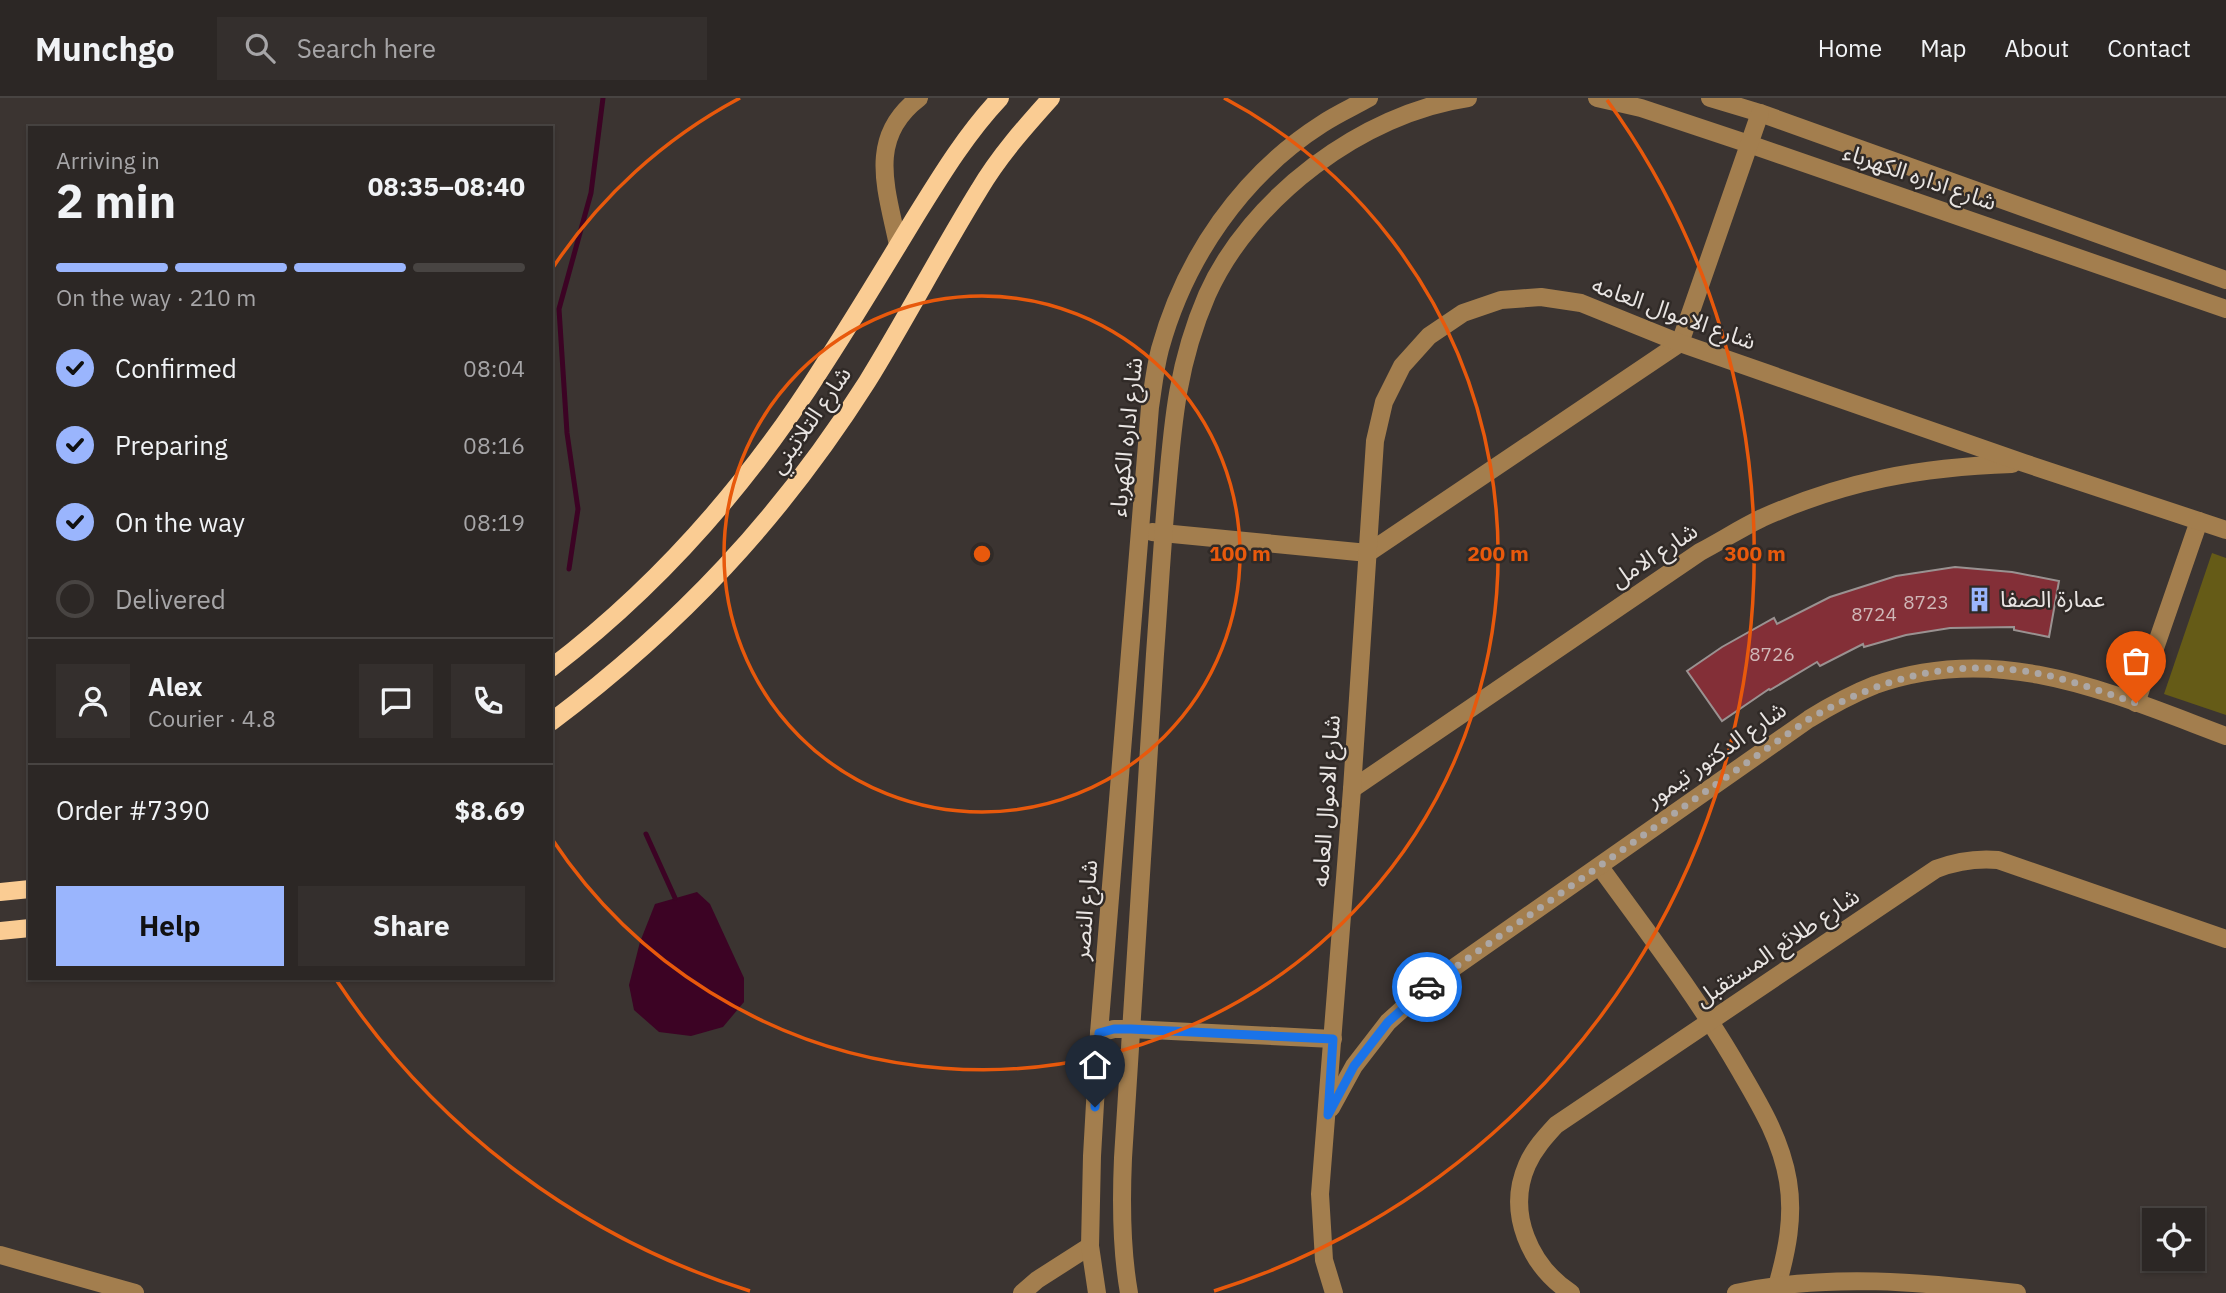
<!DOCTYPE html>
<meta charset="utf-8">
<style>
:root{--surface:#2c2725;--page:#342f2d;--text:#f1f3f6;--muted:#a6a5a7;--line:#484442;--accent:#9ab5fd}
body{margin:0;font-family:"IBM Plex Sans","Noto Sans Arabic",sans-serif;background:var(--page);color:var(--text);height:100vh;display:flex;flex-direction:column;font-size:26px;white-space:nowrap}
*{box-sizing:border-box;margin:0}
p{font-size:23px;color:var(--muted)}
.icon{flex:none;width:38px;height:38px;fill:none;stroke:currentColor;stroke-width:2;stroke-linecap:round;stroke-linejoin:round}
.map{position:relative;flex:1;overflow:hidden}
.panel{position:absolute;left:28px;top:28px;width:525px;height:854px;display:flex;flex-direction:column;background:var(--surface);border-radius:0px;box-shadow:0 2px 5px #0004,0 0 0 2px var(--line)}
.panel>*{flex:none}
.tools{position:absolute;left:2142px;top:1110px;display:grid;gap:14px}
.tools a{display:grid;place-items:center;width:63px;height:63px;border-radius:0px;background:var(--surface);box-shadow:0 2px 5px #0004,0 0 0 2px var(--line);font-size:35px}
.pin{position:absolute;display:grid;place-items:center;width:60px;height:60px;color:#fff;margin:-72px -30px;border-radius:50% 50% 50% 0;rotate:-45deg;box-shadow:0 0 7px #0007}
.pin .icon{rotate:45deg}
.courier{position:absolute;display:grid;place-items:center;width:70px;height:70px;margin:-35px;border:5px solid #1a73e8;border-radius:50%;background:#fff;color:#222;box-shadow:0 2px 9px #0007}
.overview em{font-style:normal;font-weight:700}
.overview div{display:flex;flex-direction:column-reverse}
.overview{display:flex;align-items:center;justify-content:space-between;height:119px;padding:0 28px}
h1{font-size:46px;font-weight:700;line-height:52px}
.bar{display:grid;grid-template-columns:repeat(4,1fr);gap:10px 7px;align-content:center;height:84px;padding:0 28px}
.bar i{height:9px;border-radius:5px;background:var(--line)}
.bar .current{background:var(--accent)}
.bar p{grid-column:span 4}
.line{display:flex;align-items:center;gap:18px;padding:0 28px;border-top:2px solid var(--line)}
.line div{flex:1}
.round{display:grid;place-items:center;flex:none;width:74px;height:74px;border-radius:0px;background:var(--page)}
ol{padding:0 28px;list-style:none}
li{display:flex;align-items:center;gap:21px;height:77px}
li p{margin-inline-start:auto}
li .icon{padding:7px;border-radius:50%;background:var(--accent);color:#111;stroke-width:4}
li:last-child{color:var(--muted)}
li i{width:38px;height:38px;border:4px solid var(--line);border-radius:50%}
.button{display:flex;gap:14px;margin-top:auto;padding:14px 28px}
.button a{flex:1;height:80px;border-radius:0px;background:var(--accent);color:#111;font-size:28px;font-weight:700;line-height:80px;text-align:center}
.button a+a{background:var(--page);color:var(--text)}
header{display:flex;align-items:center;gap:42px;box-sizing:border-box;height:98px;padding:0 35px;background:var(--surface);border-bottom:2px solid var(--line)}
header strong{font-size:33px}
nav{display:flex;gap:38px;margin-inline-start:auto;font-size:24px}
.search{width:490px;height:63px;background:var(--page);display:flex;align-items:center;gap:18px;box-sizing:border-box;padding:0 24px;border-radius:0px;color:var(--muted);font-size:26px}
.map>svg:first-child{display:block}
</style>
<header>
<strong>Munchgo</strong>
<div class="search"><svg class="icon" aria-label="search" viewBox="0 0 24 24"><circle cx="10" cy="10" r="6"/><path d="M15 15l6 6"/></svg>Search here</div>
<nav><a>Home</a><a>Map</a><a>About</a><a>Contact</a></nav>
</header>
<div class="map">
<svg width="2226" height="1195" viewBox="0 0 2226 1195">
<rect width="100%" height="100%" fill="#3b3431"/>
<polygon fill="#655b17" points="2212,455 2226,460 2226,617 2164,596"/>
<polygon fill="#3c0324" points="697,794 710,806 744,880 744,904 723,929 691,938 659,934 634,912 629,887 640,844 655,806"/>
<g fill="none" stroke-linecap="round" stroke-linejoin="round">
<g stroke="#3c0324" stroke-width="5">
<polyline points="569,471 578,411 567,335 559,211 591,95 603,0"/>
<polyline points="646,736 675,800"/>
</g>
</g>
<polygon fill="#832f37" stroke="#9a9291" stroke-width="2" points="1955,469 2012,474 2059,483 2049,539 2014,532 2014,529 1950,530 1906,537 1864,549 1863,546 1820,568 1817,564 1770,592 1769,591 1722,623 1687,573 1722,549 1774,520 1777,526 1830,499 1896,478"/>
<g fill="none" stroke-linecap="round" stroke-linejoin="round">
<g stroke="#a37e4e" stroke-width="18">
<polyline points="1597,0 1641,10 1749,46 2226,211"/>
<polyline points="1710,0 1760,15 2226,182"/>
<path d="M898,147c-11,-55 -32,-107 21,-147"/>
<polyline points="1152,434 1368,455 1680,245 1760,15"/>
<polyline points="2136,605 2199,423"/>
<path d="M1352,691l348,-237c21,-11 41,-24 62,-34 83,-37 159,-51 250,-54"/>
<path d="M1600,769c48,66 98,131 139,202 21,36 42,70 49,112 6,36 -1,70 -11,105"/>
<polyline points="1099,935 1114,931 1131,931 1333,941"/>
<path d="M1331,1010l23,-42 34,-44 41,-37 380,-266c21,-13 43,-25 66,-34 124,-44 236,8 351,51"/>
<polyline points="0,1157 135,1195"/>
<polyline points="1022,1195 1037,1182 1090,1148"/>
<path d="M1097,1195l-7,-47 2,-90 7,-123 51,-626c3,-19 5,-39 10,-58 25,-91 82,-174 162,-225 15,-10 31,-17 47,-26"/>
<path d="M1129,1195c-8,-45 -8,-90 -6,-135 10,-168 21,-336 32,-504 4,-54 7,-109 12,-163 6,-72 11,-129 40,-196 43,-97 156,-182 261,-197"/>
<polyline points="1334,1195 1324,1162 1320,1096 1352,691 1375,343 1384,304 1402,268 1429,238 1463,215 1501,202 1541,199 1581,205 1680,245 2024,365 2226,432"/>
<path d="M1571,1195c-41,-27 -65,-80 -44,-128 7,-16 18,-28 29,-40l380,-256c21,-8 39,-11 62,-9l228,79"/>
<path d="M1736,1195c92,-20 188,-11 281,0"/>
</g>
<g stroke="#facc93" stroke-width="18">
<path d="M551,570c110,-84 201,-189 274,-305 31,-48 60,-96 89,-144 26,-42 52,-85 86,-121"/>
<path d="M551,624c129,-97 229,-203 316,-340 39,-63 73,-129 112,-192 20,-34 46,-63 72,-92"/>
<polyline points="0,794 30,791"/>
<polyline points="0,833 30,830"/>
</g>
</g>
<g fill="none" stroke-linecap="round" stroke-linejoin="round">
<path stroke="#aca7a5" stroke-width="7" stroke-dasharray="0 12.6" d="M1427,889l382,-268c68,-39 135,-59 214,-48 39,5 76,20 113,32"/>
<polyline stroke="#1a73e8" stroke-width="9" points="1095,1009 1099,935 1114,931 1131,931 1333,941 1328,1017 1354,968 1388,924 1427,889"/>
</g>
<g fill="none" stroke="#e8590c" stroke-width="3.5">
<circle cx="982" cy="456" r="258"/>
<path d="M552 171A516 516 0 0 1 740 0M1224 0A516 516 0 1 1 552 741"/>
<path d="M750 1193A773 773 0 0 1 337 883M1607 2A773 773 0 0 1 1214 1193"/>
</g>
<defs>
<symbol id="building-bare" viewBox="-9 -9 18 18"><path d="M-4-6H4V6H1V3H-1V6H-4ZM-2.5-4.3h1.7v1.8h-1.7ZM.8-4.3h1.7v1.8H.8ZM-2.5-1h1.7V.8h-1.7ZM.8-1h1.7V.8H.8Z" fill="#9ab5fd" stroke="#302a27" stroke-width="2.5" paint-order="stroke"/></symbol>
</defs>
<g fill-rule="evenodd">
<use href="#building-bare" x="1962" y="484" width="35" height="35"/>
</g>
<g text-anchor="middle" stroke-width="5" stroke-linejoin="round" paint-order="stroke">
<g font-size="19" fill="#d0b8b8">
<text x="1926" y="511">8723</text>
<text x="1874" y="523">8724</text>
<text x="1772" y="563">8726</text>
</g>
<g font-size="23" fill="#e9e5e3" stroke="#302a27">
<text transform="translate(1920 79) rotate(19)" y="8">شارع اداره الكهرباء</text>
<text transform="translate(1674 215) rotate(20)" y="8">شارع الاموال العامه</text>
<text transform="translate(810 322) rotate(-55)" y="8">شارع التلاتيني</text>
<text transform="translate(1126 339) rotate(-84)" y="8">شارع اداره الكهرباء</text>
<text transform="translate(1654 457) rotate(-33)" y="8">شارع الامل</text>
<text transform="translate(1716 656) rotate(-35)" y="8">شارع الدكتور تيمور</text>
<text transform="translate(1326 703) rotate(-86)" y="8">شارع الاموال العامه</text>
<text transform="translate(1085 812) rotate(-85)" y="8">شارع النصر</text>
<text transform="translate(1777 849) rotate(-34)" y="8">شارع طلائع المستقبل</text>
</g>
<g font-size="23" fill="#e9e5e3" stroke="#302a27" text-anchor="start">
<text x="2000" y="509">عمارة الصفا</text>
</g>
</g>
<circle cx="982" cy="456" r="10" fill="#e8590c" stroke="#302a27" stroke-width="3.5"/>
<g font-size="21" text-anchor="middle" font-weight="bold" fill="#e8590c" stroke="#302a27" stroke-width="5" stroke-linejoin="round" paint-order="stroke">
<text x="1240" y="463">100 m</text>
<text x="1498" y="463">200 m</text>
<text x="1755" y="463">300 m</text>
</g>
</svg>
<div class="tools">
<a><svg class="icon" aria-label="locate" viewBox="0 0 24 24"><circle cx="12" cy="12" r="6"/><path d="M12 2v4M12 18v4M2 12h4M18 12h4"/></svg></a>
</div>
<div class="pin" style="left:2136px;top:605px;background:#ea580c"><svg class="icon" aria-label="bag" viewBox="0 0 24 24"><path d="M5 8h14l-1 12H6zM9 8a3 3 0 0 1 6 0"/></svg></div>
<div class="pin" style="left:1095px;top:1009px;background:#1f2937"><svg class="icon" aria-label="home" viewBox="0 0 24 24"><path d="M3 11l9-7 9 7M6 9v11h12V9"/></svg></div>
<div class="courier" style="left:1427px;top:889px"><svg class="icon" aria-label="car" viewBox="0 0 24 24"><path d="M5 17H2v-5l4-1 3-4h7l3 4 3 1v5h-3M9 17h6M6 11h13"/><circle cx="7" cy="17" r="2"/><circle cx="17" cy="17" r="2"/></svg></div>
<section class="panel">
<div class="overview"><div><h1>2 min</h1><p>Arriving in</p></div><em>08:35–08:40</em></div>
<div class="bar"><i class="current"></i><i class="current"></i><i class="current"></i><i></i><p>On the way · 210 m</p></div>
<ol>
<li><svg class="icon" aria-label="check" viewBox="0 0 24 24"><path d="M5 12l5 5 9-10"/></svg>Confirmed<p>08:04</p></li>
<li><svg class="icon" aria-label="check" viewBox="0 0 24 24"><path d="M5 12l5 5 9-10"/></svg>Preparing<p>08:16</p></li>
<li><svg class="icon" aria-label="check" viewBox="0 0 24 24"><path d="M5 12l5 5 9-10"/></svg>On the way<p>08:19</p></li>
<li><i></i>Delivered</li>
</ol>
<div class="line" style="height:126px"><a class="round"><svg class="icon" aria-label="person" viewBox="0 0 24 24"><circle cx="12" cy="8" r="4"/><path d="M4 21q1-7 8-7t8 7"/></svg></a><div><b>Alex</b><p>Courier · 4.8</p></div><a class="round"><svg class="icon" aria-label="chat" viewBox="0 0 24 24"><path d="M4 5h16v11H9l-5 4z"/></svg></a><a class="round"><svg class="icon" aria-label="phone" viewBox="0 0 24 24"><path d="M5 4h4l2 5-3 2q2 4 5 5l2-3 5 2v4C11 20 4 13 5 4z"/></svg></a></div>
<div class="line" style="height:91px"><div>Order #7390</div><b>$8.69</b></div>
<div class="button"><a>Help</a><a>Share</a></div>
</section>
</div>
